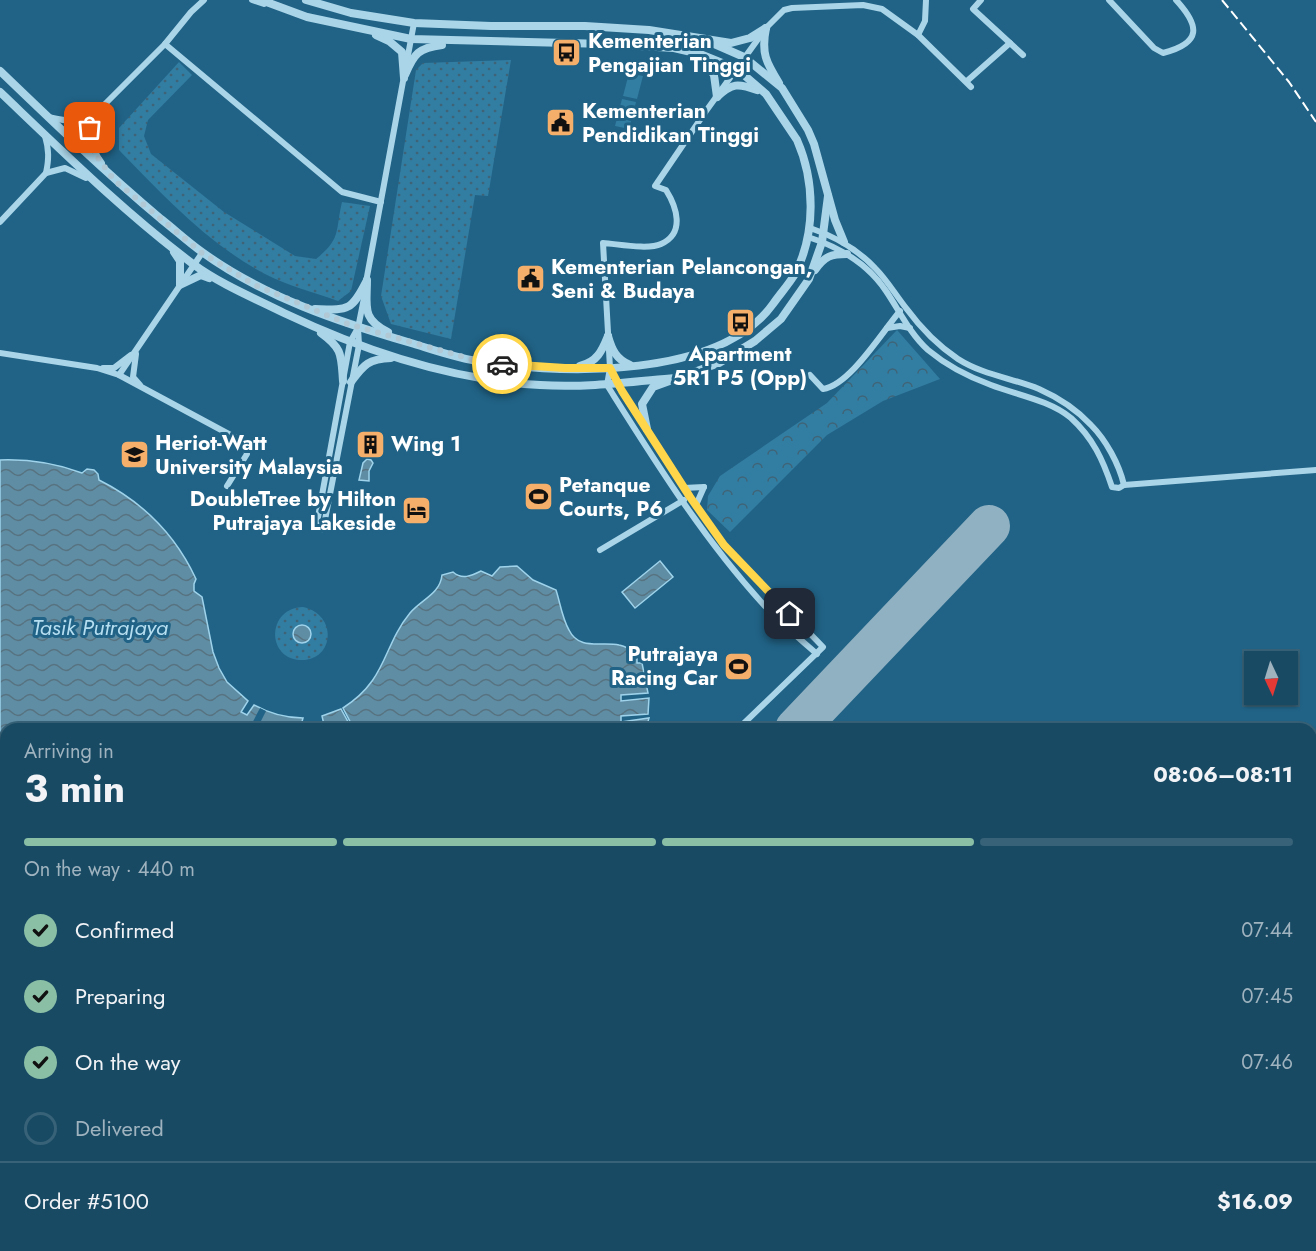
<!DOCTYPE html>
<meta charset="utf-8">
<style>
:root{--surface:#194a64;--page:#22516a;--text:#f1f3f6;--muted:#9fb3bf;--line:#376278;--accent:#8abfa5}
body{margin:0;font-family:Jost,sans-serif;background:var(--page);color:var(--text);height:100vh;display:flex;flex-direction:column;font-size:22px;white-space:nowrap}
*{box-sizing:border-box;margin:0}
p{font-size:20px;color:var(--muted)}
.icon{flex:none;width:33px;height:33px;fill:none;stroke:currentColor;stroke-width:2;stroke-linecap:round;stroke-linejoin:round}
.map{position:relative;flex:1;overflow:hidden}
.details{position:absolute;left:0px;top:723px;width:1317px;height:528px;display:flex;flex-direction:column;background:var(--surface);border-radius:18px 18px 0 0;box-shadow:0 2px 4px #0004,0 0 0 2px var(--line)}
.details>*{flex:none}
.needle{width:39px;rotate:176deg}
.tools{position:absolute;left:1244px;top:651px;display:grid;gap:12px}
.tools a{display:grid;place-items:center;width:54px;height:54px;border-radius:0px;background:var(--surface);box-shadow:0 2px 4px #0004,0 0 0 2px var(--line);font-size:30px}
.pin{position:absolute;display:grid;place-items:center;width:51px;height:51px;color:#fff;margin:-26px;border-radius:12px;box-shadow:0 3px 9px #0006}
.courier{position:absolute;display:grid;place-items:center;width:60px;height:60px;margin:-30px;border:4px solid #ffd54a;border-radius:50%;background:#fff;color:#222;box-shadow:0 2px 8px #0007}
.head em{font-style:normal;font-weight:700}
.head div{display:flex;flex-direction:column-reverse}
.head{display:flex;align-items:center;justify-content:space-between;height:102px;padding:0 24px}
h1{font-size:39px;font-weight:700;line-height:45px}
.bar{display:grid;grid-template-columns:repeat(4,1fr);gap:9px 6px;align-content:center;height:72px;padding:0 24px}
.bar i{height:8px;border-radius:4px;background:var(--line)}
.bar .selected{background:var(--accent)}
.bar p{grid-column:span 4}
.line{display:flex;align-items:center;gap:15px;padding:0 24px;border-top:2px solid var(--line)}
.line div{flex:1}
ol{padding:0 24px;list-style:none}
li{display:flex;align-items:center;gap:18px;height:66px}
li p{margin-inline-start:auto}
li .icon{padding:6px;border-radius:50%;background:var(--accent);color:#111;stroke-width:4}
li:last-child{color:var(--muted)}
li i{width:33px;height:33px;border:3px solid var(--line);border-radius:50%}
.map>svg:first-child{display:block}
</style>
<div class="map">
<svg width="1316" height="1251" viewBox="0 0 1316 1251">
<defs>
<pattern id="grass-dots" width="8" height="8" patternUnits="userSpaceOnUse" patternTransform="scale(1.5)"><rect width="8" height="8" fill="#327da2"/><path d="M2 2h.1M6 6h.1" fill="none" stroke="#3f6477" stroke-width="1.8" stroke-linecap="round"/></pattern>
<pattern id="forest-crowns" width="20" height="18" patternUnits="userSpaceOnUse" patternTransform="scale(1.5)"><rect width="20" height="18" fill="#327da2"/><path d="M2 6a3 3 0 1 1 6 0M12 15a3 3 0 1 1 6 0" fill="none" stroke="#3f6477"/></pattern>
<pattern id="water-waves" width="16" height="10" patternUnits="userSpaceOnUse" patternTransform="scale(1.5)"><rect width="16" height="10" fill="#5f8da4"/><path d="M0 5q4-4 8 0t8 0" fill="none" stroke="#577381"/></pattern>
</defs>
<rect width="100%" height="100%" fill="#216386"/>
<g fill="url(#grass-dots)" fill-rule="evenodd">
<polygon points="511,60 488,196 475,195 451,339 391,324 381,296 416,70 423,63"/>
<path d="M179,62l13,13 -44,45 -4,16 7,18 73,58 71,44 21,3c26,-21 19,-28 26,-57l28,4 -19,85 -13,10c-24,-9 -50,-15 -73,-27 -57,-30 -102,-79 -146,-124v-22z"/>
<path d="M303,607c36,8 31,55 -3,53 -34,-2 -33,-52 3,-53zM298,625h6l6,5 1,6 -6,6h-8l-5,-8z"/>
</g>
<g fill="url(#forest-crowns)">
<polygon points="897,330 940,379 883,401 827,435 730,532 707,510 708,496 720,476 827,403"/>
<polygon points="1076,1245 1100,1245 1101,1251 1076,1251"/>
</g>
<g fill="#327da2">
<polygon points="629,73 643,76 637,99 623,96"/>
<polygon points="622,99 636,102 629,129 615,126"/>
</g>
<g fill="url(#water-waves)" stroke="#9ed3eb" stroke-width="1.5">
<polygon points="367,459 371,460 373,463 369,471 369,481 359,480 363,463"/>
<path d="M0,460c29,-1 55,3 82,13l5,-4 7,1 4,4 1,6c44,22 77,56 97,99l-2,5v7l8,6 11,55 6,16 8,14 21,19 -7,11 6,3 7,-10c16,9 31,13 49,13l-3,11h-294v516h1070v6h-1076z"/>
<polygon points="660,561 673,577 635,608 622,592"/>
<path d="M517,566l16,14 23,10c4,12 6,28 13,40 10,21 33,11 50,15 6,1 12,5 18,7v11h5l6,30 -27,2v6l28,-3 -1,16 -27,2v6l28,-4 -3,11h-292l-11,-21c45,-29 39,-61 67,-95 12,-14 30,-19 32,-38l11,-3c9,8 18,4 28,-1l11,5 8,-9z"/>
<circle cx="302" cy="634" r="9"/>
<polygon points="341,709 352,729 325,729 322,716"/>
</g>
<polygon fill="#216386" points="260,708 266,711 257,729 249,729"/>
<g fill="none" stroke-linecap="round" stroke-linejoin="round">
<polyline stroke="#90b1c2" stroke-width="42" points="796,729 989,526"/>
<g stroke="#aad5e9" stroke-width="6">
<polyline points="252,0 264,4"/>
<polyline points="981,0 973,9 1023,55"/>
<path d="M1109,0l45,48 9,5c39,-10 37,-27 13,-53"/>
<polyline points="918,35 925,21 926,0"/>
<polyline points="165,44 342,192 381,202"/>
<polyline points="406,66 414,23"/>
<polyline points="967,81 1010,43"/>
<path d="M95,115c-7,19 -5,32 7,48"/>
<path d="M48,117c18,4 30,7 47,-3l70,-70 26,-32 13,-12"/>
<path d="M45,136c4,14 4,23 1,37"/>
<polyline points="0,222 46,173 65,168 86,178"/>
<path d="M810,228c24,8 47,21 65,40 12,12 20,26 31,40 14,19 31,37 52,51 25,16 54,19 81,30 18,8 38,21 52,36 15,15 28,39 33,60"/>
<path d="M808,237c31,10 60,27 78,54 13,19 24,43 42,59 18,15 41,27 63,35 26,10 58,15 80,33 22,20 32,42 41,69l7,1 5,-3 192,-15"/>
<polyline points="366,282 404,76"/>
<polyline points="887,328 900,326 910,328"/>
<polyline points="0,353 97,368 119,375 238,439 245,443 247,454 227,486"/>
<polyline points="136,354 133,377 140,385"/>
<polyline points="103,368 114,368 131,355"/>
<polyline points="611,369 617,384 690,497 724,545 823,647 738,729"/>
<polyline points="119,375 202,253"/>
<path d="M810,375l13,14c27,-4 59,-57 77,-78"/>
<polyline points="684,488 704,487"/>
<polyline points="696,505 704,487"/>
<polyline points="316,528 350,342 358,328"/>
<polyline points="323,530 359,345 358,328 364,298"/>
<polyline points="600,550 684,500"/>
<path d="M817,654c-18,-16 -38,-32 -54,-50 -61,-67 -108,-143 -156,-219l3,-17 -7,-125c15,1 45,7 58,1 25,-11 15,-38 5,-54l-11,-4 51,-75 60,-83 18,-18 8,-2 71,-3 19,4 36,26 53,52"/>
<polyline points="1311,1107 1316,1074"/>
<polyline points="1311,1199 1316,1227"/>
<polyline points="1249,1245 1250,1251"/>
<polyline points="1184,1251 1184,1245"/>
<polyline points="1200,1251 1200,1245"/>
</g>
<g stroke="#aad5e9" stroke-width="8">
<polyline points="306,0 351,13 414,23 491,26 585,26 649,30 731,43 750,38 766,28"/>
<path d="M766,28c-5,25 0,34 13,55"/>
<polyline points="376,35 389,41 402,52 404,78"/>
<polyline points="712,43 744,57 782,88 808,130 814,144 835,220 844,242"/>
<polyline points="702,56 714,75 717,97"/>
<path d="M0,71c53,51 105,101 161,148 14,11 27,23 41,33 62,45 137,70 209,91 23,7 48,16 72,19 82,12 236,17 290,-58 7,-10 16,-20 22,-30 21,-41 20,-93 2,-134l-31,-46 -29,-25 -37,-15 -26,-6 -68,-4 -195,-5 -104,-22 -46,-17"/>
<path d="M405,75c9,-22 14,-27 37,-30"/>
<path d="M0,92c62,59 124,120 193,172 27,20 61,34 91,49 80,38 167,67 256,72 45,3 90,-3 135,-7"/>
<path d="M717,97c15,-14 21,-14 40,-7"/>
<polyline points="174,252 180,261 180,285 201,275 209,278"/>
<path d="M815,270c10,-14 16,-16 32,-16"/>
<path d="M367,280c0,26 -6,39 21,52"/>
<path d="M315,309c32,1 36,3 51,-27"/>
<path d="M321,333c22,16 20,22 22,48"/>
<path d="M608,336c4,14 8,23 22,29"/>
<path d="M580,366c17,-4 22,-15 28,-30"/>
<path d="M351,382c13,-18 18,-23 40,-24"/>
<polyline points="647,429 642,404 653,387 719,363 755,341 781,319 809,279 822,242 828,196"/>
</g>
<polyline stroke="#fff" stroke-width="2" stroke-dasharray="10 4.5" stroke-linecap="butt" points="1222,0 1289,82 1316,122"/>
</g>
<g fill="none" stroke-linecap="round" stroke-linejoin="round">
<polyline stroke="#b1c8d5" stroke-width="6" stroke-dasharray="0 10.8" points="90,128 93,151 114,180 202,253 255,285 348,324 481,362 502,364"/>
<polyline stroke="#ffd54a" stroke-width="8" points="502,364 565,368 610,368 622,391 690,497 724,545 790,614"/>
</g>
<defs>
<symbol id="bus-square" viewBox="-11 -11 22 22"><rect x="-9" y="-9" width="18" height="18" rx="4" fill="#f6af6b" stroke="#216386"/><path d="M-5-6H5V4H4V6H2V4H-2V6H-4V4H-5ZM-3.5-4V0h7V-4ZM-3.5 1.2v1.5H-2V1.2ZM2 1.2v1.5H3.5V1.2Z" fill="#111"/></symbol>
<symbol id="civic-square" viewBox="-11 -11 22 22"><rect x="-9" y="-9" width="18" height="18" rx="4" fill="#f6af6b" stroke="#216386"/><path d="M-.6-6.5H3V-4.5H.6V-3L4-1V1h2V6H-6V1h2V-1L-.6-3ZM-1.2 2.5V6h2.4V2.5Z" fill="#111"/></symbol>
<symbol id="building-square" viewBox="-11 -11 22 22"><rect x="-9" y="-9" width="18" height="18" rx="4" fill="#f6af6b" stroke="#216386"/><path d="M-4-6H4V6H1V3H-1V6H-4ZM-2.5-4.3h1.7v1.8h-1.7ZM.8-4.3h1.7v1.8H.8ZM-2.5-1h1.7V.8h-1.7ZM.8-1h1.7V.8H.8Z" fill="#111"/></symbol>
<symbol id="university-square" viewBox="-11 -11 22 22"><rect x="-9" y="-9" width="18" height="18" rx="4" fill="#f6af6b" stroke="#216386"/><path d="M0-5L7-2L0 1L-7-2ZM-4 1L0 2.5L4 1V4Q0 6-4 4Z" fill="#111"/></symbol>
<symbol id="stadium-square" viewBox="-11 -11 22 22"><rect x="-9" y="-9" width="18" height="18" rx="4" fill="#f6af6b" stroke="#216386"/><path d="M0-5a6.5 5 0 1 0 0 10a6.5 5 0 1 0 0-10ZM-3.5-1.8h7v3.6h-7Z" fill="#111"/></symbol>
<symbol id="hotel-square" viewBox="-11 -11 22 22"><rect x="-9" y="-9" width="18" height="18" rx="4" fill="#f6af6b" stroke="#216386"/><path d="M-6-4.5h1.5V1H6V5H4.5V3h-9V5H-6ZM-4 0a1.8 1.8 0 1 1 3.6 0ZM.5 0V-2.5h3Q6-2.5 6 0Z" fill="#111"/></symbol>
</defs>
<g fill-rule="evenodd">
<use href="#bus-square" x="550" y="36" width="33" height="33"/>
<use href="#civic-square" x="544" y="106" width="33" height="33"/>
<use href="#civic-square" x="514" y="262" width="33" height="33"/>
<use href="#bus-square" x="724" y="306" width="33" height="33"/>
<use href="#building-square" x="354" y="428" width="33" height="33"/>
<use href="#university-square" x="118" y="438" width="33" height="33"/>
<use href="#stadium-square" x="522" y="480" width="33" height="33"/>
<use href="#hotel-square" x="400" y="494" width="33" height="33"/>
<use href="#stadium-square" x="722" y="650" width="33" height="33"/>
</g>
<g text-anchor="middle" stroke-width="6" stroke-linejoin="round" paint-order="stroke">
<g font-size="21" font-weight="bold" fill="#fff" stroke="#216386" text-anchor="start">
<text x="588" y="48">Kementerian<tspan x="588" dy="24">Pengajian Tinggi</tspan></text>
<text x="582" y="118">Kementerian<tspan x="582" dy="24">Pendidikan Tinggi</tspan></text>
<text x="551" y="274">Kementerian Pelancongan,<tspan x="551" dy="24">Seni &amp; Budaya</tspan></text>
<text x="740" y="361" text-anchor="middle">Apartment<tspan x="740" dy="24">5R1 P5 (Opp)</tspan></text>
<text x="155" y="450">Heriot-Watt<tspan x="155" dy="24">University Malaysia</tspan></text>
<text x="391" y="451">Wing 1</text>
<text x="559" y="492">Petanque<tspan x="559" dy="24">Courts, P6</tspan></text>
<text x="396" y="506" text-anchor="end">DoubleTree by Hilton<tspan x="396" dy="24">Putrajaya Lakeside</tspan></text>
<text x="718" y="661" text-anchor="end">Putrajaya<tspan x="718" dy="24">Racing Car</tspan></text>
</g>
<g font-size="22" font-style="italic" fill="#b6def1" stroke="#216386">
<text x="100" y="635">Tasik Putrajaya</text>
</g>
</g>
</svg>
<div class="tools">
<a><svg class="needle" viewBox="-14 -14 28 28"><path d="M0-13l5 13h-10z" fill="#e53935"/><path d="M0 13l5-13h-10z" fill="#9fb3bf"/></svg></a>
</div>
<div class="pin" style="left:90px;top:128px;background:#ea580c"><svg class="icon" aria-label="bag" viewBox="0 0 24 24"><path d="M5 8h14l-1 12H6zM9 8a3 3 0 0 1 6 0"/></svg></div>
<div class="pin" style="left:790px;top:614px;background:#1f2937"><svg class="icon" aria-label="home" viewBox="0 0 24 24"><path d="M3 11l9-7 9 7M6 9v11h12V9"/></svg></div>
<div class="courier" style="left:502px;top:364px"><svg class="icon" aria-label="car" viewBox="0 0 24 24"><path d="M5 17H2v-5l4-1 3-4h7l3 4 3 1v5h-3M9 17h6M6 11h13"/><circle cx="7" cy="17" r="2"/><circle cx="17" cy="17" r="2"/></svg></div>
<section class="details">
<div class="head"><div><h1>3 min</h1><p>Arriving in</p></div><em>08:06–08:11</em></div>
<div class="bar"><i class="selected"></i><i class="selected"></i><i class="selected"></i><i></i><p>On the way · 440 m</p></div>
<ol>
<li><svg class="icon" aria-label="check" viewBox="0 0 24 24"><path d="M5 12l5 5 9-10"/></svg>Confirmed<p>07:44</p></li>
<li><svg class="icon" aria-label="check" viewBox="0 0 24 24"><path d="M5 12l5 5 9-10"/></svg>Preparing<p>07:45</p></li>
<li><svg class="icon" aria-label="check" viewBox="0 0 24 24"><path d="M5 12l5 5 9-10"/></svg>On the way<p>07:46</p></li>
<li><i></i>Delivered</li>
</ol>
<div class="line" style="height:78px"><div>Order #5100</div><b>$16.09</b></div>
</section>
</div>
